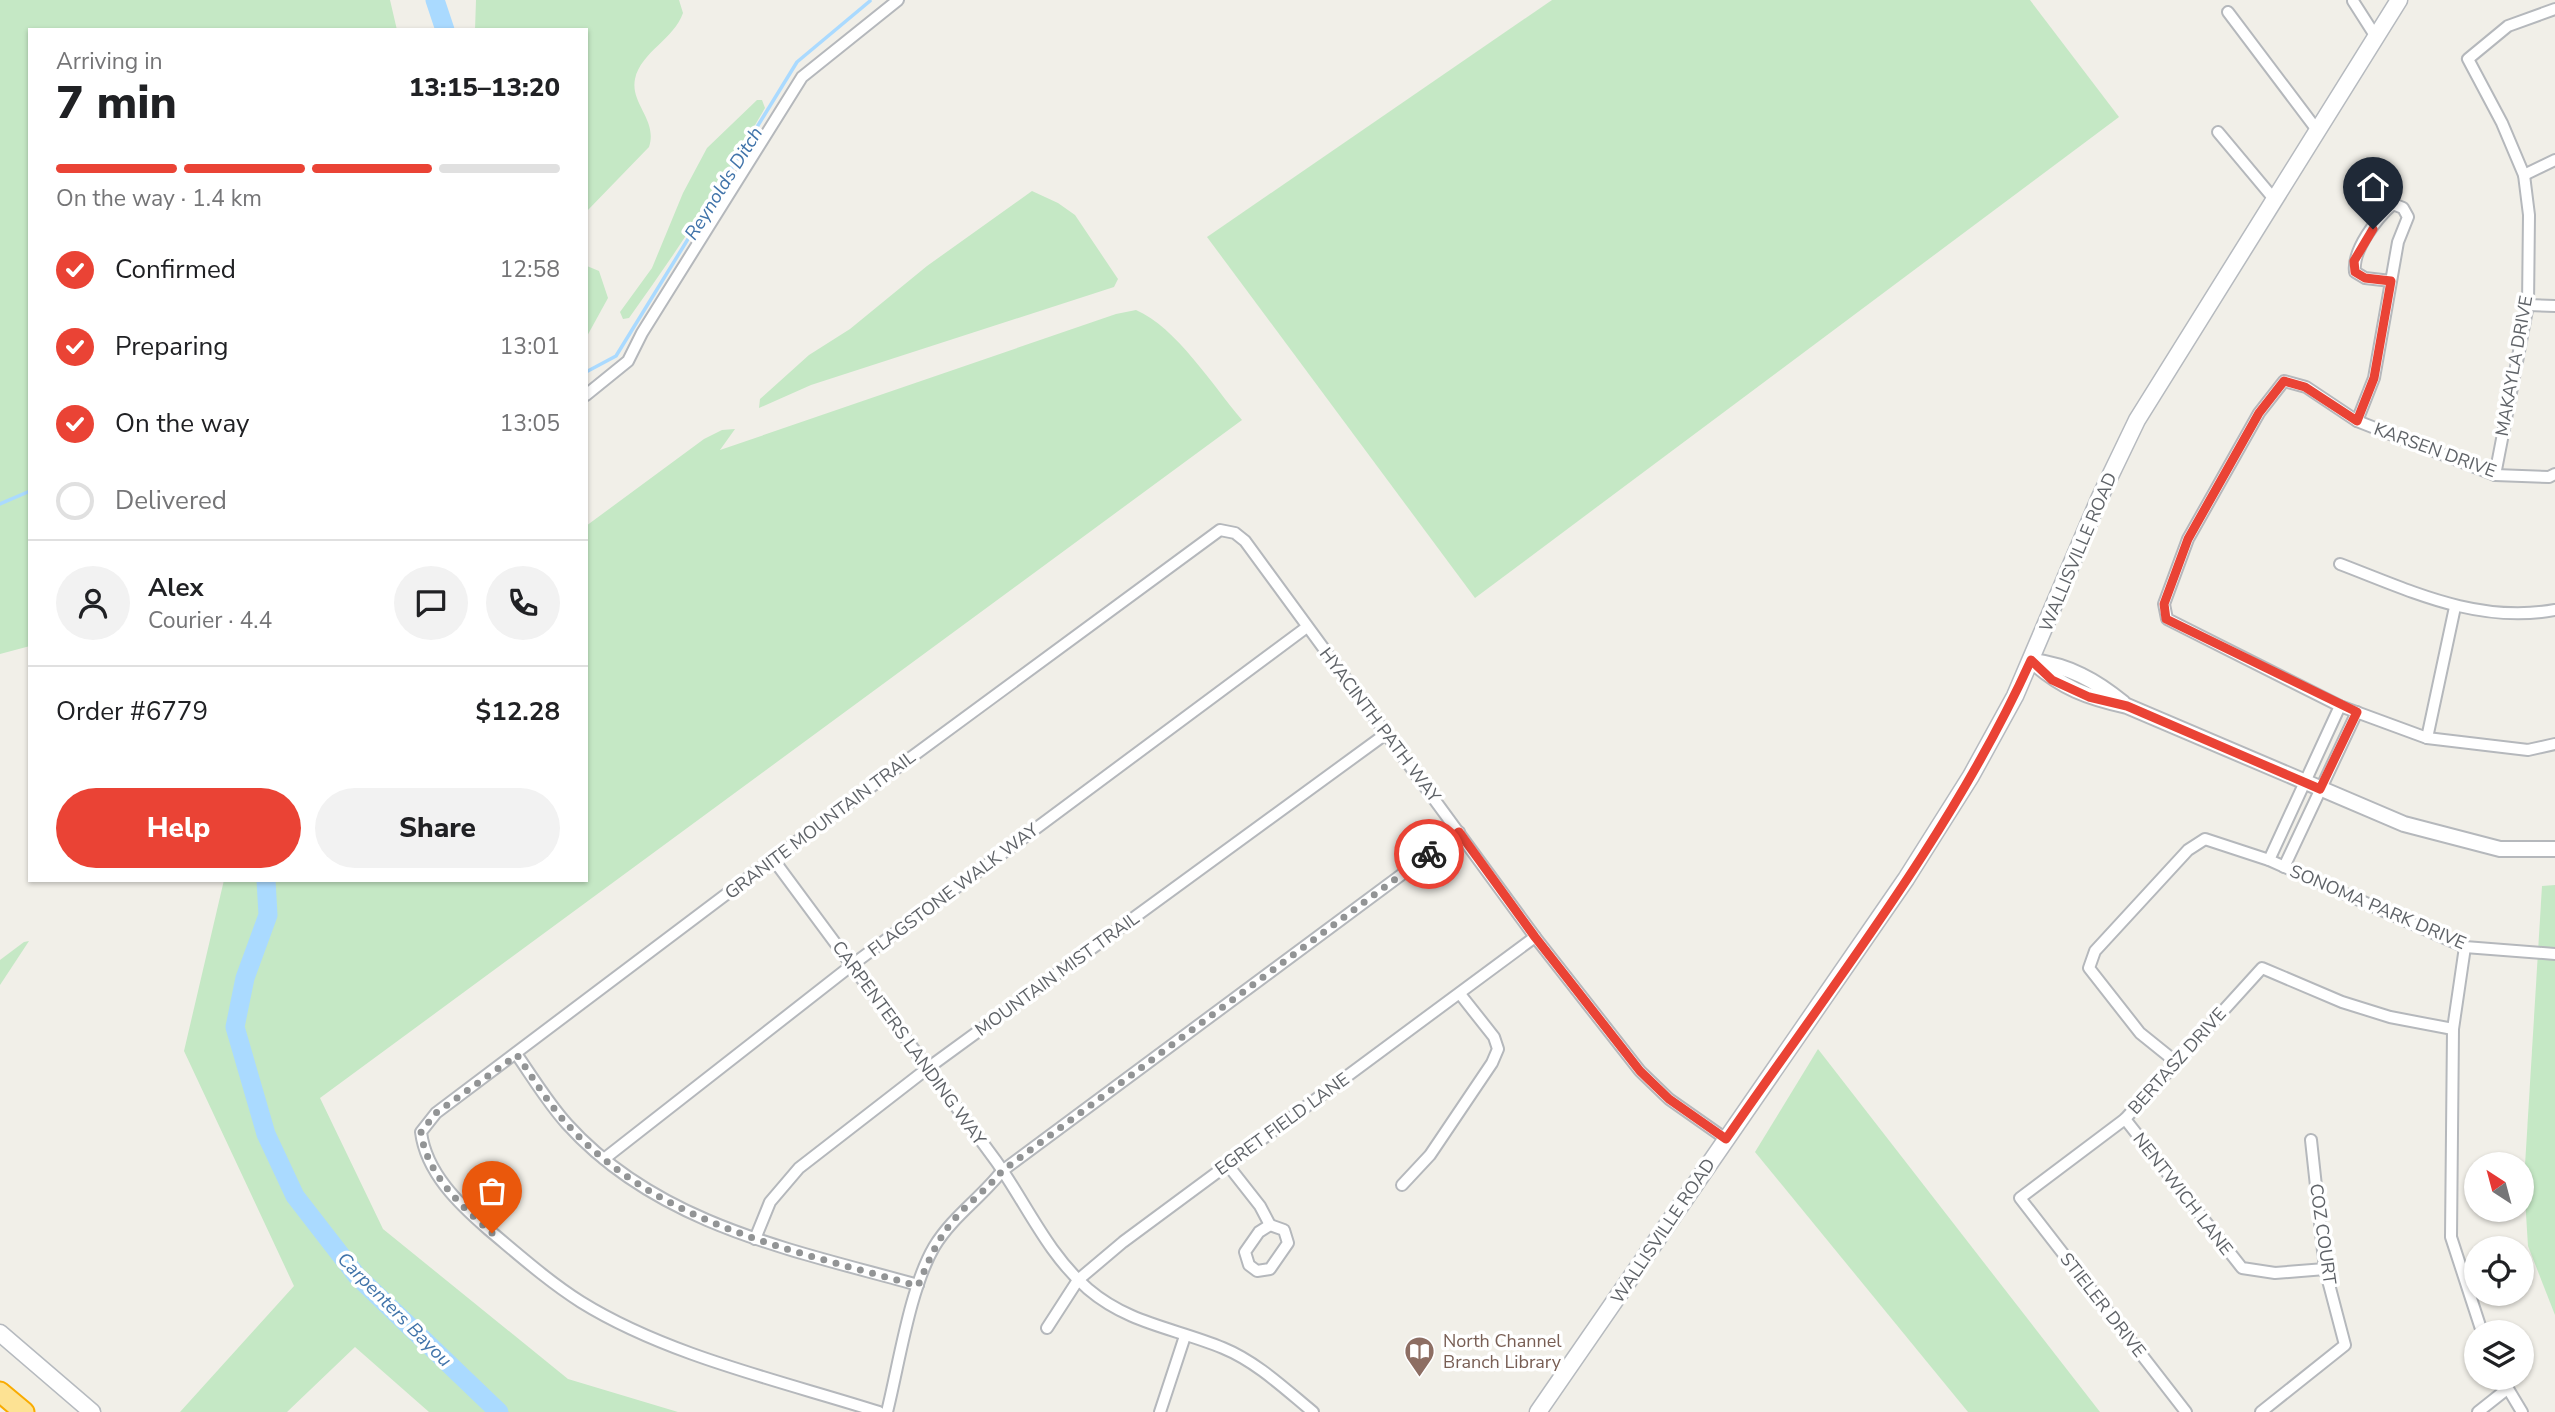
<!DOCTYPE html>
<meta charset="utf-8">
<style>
:root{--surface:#fff;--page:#f2f2f2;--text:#202124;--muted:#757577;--line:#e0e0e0;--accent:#ea4335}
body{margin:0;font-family:"Nunito Sans",sans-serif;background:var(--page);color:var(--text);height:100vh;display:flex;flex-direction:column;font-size:26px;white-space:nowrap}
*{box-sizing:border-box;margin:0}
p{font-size:23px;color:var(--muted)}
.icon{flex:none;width:38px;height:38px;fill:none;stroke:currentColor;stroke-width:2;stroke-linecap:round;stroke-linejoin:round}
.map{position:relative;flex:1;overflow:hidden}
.side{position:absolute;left:28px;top:28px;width:560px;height:854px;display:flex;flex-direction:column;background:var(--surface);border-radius:0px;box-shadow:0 2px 5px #0004}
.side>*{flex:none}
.needle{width:46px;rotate:324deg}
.buttons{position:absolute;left:2464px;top:1152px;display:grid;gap:14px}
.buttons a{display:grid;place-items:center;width:70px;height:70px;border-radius:50%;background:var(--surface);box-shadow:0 2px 5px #0004;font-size:35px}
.pin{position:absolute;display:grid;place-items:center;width:60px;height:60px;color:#fff;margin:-72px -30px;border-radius:50% 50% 50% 0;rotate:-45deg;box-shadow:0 0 7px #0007}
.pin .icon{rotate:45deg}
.courier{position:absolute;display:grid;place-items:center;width:70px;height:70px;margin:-35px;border:5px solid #ea4335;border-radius:50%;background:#fff;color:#222;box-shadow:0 2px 9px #0007}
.head em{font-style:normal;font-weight:800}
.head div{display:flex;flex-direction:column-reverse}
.head{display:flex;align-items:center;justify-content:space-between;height:119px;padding:0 28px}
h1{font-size:46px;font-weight:800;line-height:52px}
.bar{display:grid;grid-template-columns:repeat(4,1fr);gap:10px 7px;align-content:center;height:84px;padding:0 28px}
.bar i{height:9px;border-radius:5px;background:var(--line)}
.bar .active{background:var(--accent)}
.bar p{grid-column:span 4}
.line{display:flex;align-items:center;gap:18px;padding:0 28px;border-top:2px solid var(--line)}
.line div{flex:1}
.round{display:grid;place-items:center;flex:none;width:74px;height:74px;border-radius:37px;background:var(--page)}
ol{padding:0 28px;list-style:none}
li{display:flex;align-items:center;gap:21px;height:77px}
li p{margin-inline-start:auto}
li .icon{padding:7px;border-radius:50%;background:var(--accent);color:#fff;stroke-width:4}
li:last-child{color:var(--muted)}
li i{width:38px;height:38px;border:4px solid var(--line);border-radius:50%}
.cta{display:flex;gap:14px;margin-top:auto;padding:14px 28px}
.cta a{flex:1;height:80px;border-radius:42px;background:var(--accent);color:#fff;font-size:28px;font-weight:800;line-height:80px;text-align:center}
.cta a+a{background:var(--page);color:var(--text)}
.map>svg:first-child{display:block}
</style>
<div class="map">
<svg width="2555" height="1412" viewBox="0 0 2555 1412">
<rect width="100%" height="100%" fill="#f1efe8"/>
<g fill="#c5e8c5">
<polygon points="0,0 390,0 397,30 30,30 30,646 0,654"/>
<path d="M476,0h203l4,13c-9,26 -42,39 -48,66 -5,25 23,41 14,68l-63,65v-182h-111z"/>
<polygon points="1552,0 2030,0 2119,117 1475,598 1207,237"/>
<path d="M757,100h5l3,8c-42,73 -87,142 -136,210l-6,1 -3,-7 32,-44 31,-75 24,-45z"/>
<polygon points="1032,191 1058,203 1075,215 1118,279 1114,287 811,385 759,408 760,399 809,355 850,329 927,266"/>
<polygon points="587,266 599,271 608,298 586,338"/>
<path d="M1136,310c40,17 77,76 106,110l-922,678 63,131 185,150 110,33h-249l-74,-65 -68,65h-107l114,-126 -110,-235 40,-171h362v-354l118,-87 18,-9 13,-1 -15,21 396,-136z"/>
<polygon points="2555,885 2555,1315 2528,1246 2524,1182 2542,886"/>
<polygon points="29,941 0,985 0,960 24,942"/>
<polygon points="1818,1049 2100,1412 1968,1412 1755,1152"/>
</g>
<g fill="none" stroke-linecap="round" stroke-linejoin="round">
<g stroke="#aadaff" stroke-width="3.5">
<polyline points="586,372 616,356 797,62 870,1"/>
<polyline points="0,504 30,491"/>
</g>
<g stroke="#aadaff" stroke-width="19">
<polyline points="435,0 445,30"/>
<polyline points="266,880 268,915 245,978 235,1027 266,1134 295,1196 357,1276 499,1412"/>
</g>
<defs>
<g id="minor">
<polyline points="2353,1 2376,37"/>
<polyline points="2228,12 2317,130"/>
<polyline points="2218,132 2274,199"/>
<polyline points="2524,175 2555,160"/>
<polyline points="2528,305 2555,306"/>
<polyline points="586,395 628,361 642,333 802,77 898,0"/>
<path d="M2357,421l17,-43 24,-136 10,-25 -5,-9 -10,-4c-16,14 -41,46 -38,68l10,6 26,3"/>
<polyline points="2555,474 2549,477 2495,475 2357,421 2306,387 2284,381 2259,413 2188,539 2164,604 2167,619 2340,706 2427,738 2528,750 2555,744"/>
<polyline points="2495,475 2528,305 2529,215 2524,175 2502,123 2468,59 2508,26 2555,9"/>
<path d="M2340,564c71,27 137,60 215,46"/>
<polyline points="2427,738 2455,607"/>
<path d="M773,859c75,101 149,201 223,302 31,44 51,92 92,128 41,35 87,39 135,59 34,14 62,41 90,64"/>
<polyline points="2269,860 2340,706"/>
<polyline points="2284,867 2357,712"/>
<polyline points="2465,947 2453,1029 2451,1237 2482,1332"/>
<path d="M517,1055c16,23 31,48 50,69 91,101 226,126 351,161"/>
<polyline points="2176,1062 2140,1033 2089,968 2095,951 2188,850 2205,839 2269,860 2465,947 2555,954"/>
<polyline points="2125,1119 2242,1268 2275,1273 2325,1269"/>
<polyline points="604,1159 852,965 1307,627"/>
<polyline points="1227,1164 1260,1206 1270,1225"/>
<polyline points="1402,1185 1430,1155 1492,1063 1498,1049 1494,1037 1460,994"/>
<polygon points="1270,1225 1284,1230 1288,1243 1270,1269 1257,1271 1249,1265 1245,1252 1259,1232"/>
<polyline points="755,1239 770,1202 799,1168 928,1068 1387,733"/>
<polyline points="1047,1328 1078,1280 1123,1242 1535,937"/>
<polyline points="2501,1377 2522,1412"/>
<path d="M879,1412c-97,-31 -211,-56 -298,-110 -33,-21 -62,-47 -92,-72 -29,-25 -63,-57 -68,-98l15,-19 337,-254 447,-329 15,3 10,8 290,396 105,134 29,28 57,40"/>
<path d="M887,1412c12,-48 23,-124 47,-165 18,-30 47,-49 68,-76l457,-339"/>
<polyline points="1160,1412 1185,1336"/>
<polyline points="2186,1412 2020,1198 2125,1119 2262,968 2342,1002 2390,1017 2453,1029"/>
<polyline points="2261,1412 2345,1345 2325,1269 2311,1140"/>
<polyline points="2478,1412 2507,1389"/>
</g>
<g id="tertiary">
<path d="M2031,660c31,28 56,37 96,46l277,118 96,25h55"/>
<path d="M2033,661c36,5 62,19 90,42"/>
</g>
<g id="secondary">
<polyline points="0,1333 92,1412"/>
<polyline points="1538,1412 1906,879 1971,776 2015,696 2100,497 2137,420 2399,0"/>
</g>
<polyline id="motorway" points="0,1392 24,1412"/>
</defs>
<use href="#minor" stroke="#b5b8bc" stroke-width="14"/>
<use href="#tertiary" stroke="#b5b8bc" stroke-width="18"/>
<use href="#secondary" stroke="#b6babf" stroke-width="19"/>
<use href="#motorway" stroke="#f9ab00" stroke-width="23"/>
<use href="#minor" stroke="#fff" stroke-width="10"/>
<use href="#tertiary" stroke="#fff" stroke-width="14"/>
<use href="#secondary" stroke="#fff" stroke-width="16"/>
<use href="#motorway" stroke="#fde293" stroke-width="19"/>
</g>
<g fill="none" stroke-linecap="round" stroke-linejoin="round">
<path stroke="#929495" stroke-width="7" stroke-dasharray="0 12.6" d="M492,1233c-30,-26 -66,-59 -71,-101l15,-19 81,-58c16,23 31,48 50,69 91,101 226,126 351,162 10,-24 18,-44 34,-64 15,-19 35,-32 50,-51l427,-317"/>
<path stroke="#ea4335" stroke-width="9" d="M1429,854l30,-22 76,105 105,134 29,28 57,40c107,-155 227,-307 305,-479l21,20 37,17 38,9 193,83 37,-77 -191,-93 -2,-15 24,-65 71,-126 25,-32 21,6 52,34 17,-43 17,-97 -26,-3 -10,-6 -1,-11 19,-32"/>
</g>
<defs>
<symbol id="library-pin" viewBox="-11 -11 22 30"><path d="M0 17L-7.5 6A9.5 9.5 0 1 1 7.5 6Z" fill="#8d6e63" stroke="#fff"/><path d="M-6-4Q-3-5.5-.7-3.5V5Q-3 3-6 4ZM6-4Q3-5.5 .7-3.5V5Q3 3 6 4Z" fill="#fff"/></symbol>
</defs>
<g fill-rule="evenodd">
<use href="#library-pin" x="1402" y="1334" width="35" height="47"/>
</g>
<g text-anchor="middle" stroke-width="7" stroke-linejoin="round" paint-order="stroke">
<g font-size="18" fill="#5f6368" stroke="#fff">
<text transform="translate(2514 366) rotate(-80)" y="6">MAKAYLA DRIVE</text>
<text transform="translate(2435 450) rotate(20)" y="6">KARSEN DRIVE</text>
<text transform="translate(2078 552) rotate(-67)" y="6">WALLISVILLE ROAD</text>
<text transform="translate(1380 725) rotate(53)" y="6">HYACINTH PATH WAY</text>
<text transform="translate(820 825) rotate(-37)" y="6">GRANITE MOUNTAIN TRAIL</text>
<text transform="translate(953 890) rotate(-37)" y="6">FLAGSTONE WALK WAY</text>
<text transform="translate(2378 907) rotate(23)" y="6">SONOMA PARK DRIVE</text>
<text transform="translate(1057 974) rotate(-36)" y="6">MOUNTAIN MIST TRAIL</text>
<text transform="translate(909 1043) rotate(54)" y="6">CARPENTERS LANDING WAY</text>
<text transform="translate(2177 1061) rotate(-48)" y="6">BERTASZ DRIVE</text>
<text transform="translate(1282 1124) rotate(-36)" y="6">EGRET FIELD LANE</text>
<text transform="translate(2183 1194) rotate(52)" y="6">NENTWICH LANE</text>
<text transform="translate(1663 1231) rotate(-56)" y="6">WALLISVILLE ROAD</text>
<text transform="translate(2323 1234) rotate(82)" y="6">COZ COURT</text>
<text transform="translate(2103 1305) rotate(52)" y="6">STIELER DRIVE</text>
</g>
<g font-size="18" fill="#785e54" stroke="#fff" text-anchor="start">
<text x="1443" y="1347">North Channel<tspan x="1443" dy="21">Branch Library</tspan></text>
</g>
<g font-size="19" font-style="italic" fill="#4174aa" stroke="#fff">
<text transform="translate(723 183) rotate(-58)" y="7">Reynolds Ditch</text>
<text transform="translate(395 1309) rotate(45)" y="7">Carpenters Bayou</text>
</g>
</g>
</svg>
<div class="buttons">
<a><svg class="needle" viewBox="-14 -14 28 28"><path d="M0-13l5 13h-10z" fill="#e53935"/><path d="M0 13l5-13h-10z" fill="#757577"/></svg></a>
<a><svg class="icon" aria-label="locate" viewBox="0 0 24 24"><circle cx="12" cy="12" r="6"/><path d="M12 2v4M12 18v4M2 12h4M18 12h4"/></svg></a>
<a><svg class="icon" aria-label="layers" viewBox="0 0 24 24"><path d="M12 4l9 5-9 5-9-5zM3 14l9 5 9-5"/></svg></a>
</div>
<div class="pin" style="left:492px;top:1233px;background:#ea580c"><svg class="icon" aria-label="bag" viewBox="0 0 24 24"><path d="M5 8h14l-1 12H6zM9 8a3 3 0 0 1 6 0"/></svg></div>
<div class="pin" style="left:2373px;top:229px;background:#1f2937"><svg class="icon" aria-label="home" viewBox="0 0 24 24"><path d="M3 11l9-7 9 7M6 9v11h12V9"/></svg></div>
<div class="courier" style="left:1429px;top:854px"><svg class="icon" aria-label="bike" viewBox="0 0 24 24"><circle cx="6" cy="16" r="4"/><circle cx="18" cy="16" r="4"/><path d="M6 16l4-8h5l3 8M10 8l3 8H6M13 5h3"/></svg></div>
<section class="side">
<div class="head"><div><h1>7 min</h1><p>Arriving in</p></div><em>13:15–13:20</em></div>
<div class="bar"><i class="active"></i><i class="active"></i><i class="active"></i><i></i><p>On the way · 1.4 km</p></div>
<ol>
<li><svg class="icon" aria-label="check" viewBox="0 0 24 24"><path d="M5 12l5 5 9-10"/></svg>Confirmed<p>12:58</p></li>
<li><svg class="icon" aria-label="check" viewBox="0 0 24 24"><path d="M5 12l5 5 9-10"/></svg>Preparing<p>13:01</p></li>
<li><svg class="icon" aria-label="check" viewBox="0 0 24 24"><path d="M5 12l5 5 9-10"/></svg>On the way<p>13:05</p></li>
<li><i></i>Delivered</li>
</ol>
<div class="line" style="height:126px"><a class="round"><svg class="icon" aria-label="person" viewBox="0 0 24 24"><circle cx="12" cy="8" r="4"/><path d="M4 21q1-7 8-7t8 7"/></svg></a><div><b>Alex</b><p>Courier · 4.4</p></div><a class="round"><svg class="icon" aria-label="chat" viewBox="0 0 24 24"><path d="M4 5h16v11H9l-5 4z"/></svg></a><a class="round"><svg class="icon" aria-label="phone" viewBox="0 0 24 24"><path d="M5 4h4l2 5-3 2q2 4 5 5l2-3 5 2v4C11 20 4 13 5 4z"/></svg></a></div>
<div class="line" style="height:91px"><div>Order #6779</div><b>$12.28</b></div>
<div class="cta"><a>Help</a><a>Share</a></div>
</section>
</div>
